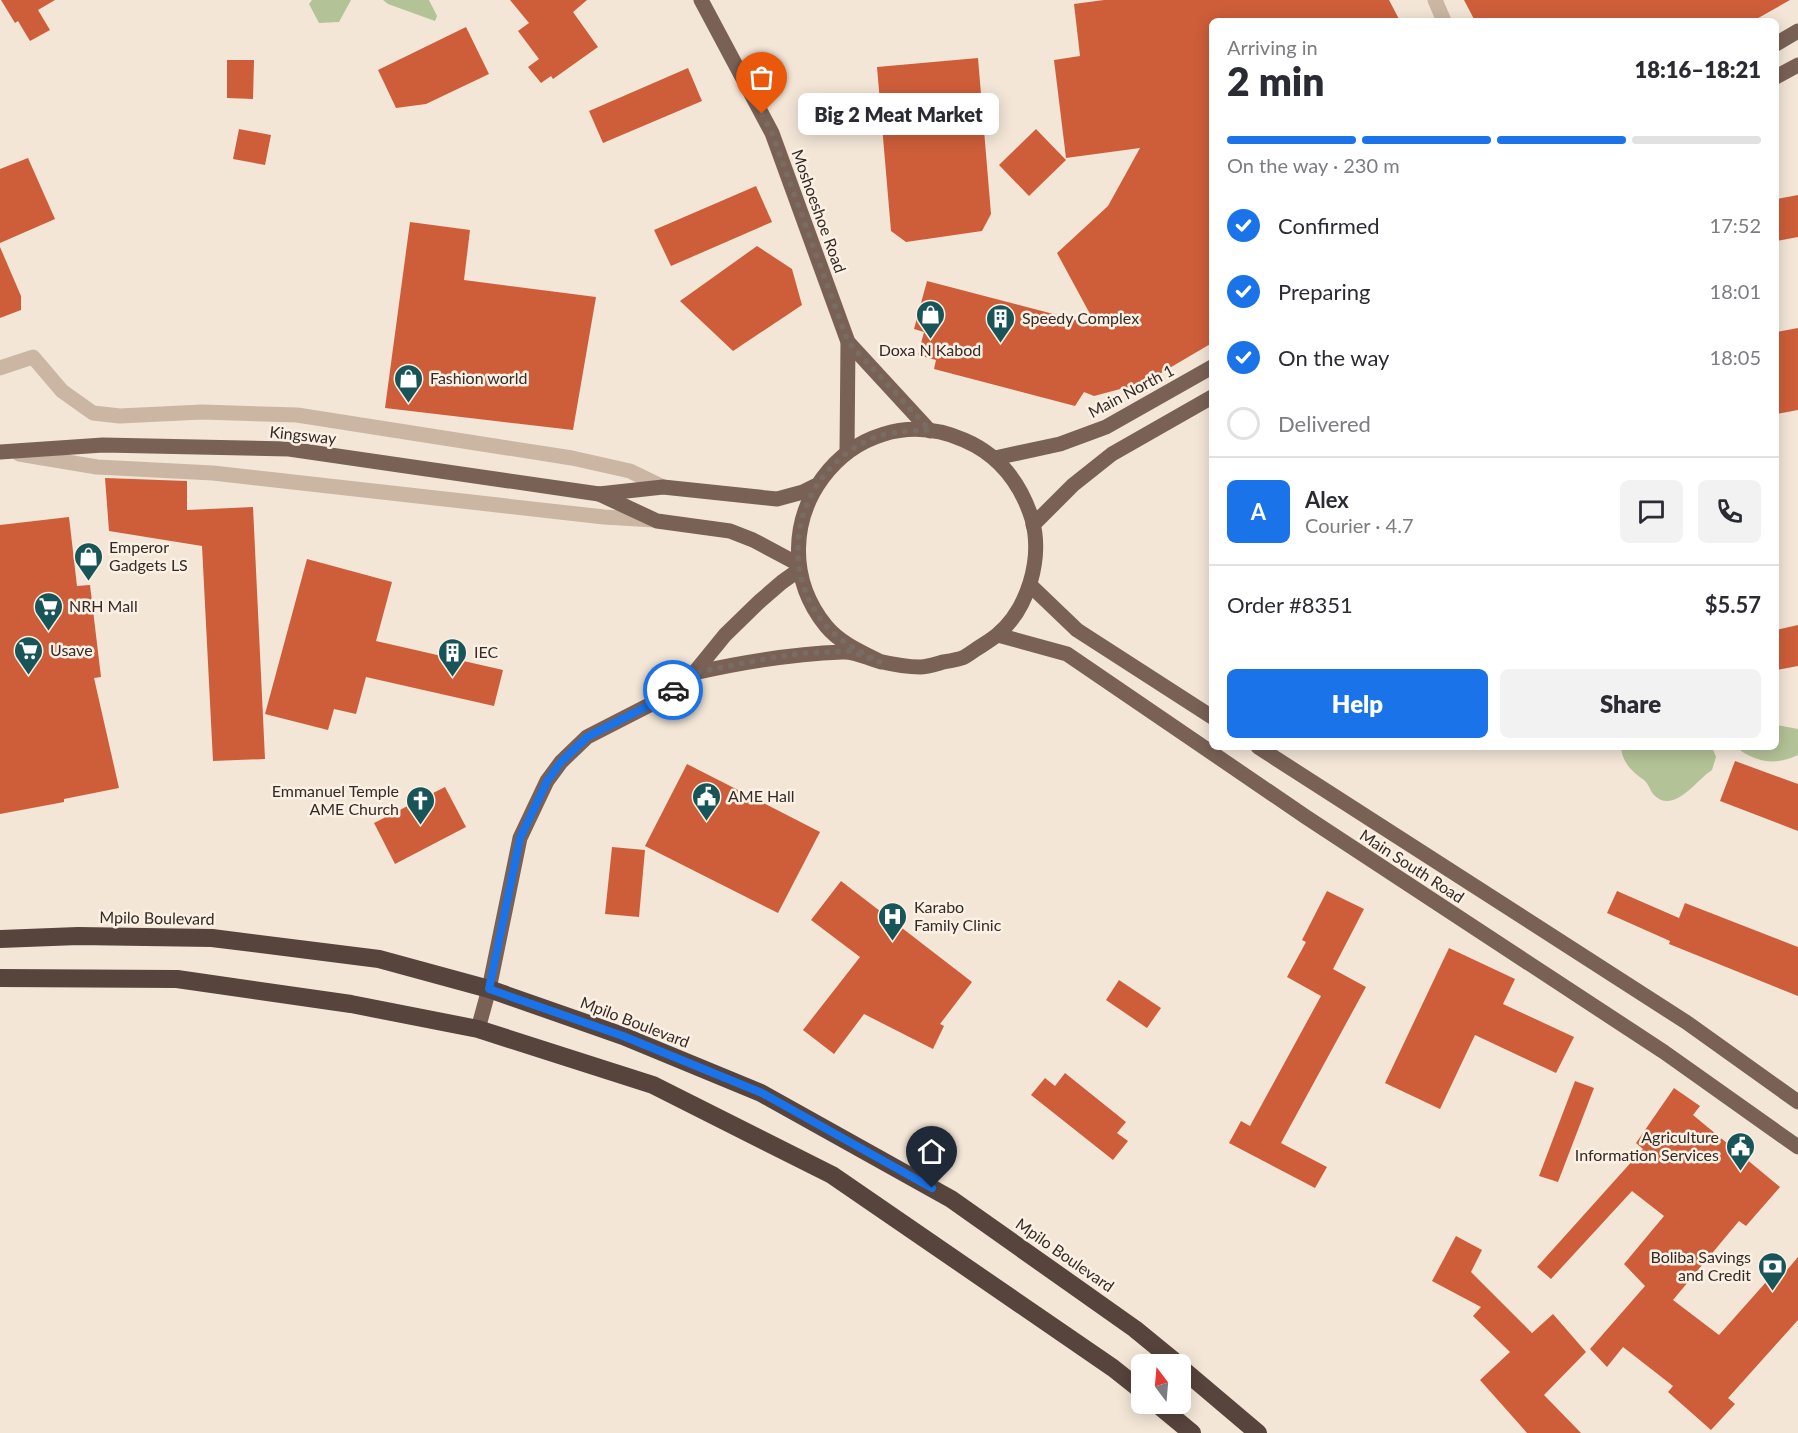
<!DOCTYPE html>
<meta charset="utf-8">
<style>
:root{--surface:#fff;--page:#f2f2f3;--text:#2b2b33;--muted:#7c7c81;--line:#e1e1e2;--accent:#1a73e8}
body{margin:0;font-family:Lato,sans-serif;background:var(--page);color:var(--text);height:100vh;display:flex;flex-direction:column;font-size:22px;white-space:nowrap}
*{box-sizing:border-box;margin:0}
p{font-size:20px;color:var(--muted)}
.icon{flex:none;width:33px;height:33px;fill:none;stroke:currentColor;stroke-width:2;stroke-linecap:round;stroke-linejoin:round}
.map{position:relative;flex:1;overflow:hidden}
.side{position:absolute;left:1209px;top:18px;width:570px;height:732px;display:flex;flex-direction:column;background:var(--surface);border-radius:9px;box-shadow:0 3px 15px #0003}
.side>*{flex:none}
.needle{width:39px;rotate:344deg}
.tools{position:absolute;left:1131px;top:1354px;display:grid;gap:12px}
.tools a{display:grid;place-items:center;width:60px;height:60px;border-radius:9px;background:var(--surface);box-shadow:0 3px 15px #0003;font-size:30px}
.pin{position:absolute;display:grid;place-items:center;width:51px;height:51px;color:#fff;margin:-62px -26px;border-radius:50% 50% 50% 0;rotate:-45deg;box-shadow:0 0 6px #0007}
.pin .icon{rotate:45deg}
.courier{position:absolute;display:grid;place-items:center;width:60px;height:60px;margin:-30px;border:4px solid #1a73e8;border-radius:50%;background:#fff;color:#222;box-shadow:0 2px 8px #0007}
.bubble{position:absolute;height:42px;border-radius:9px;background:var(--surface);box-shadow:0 3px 15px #0003;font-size:20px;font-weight:800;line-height:42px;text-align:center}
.head em{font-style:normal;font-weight:800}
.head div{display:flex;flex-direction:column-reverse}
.head{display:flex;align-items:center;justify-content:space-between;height:102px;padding:0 18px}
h1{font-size:39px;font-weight:800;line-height:45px}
.bar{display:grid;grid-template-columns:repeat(4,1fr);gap:9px 6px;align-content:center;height:72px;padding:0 18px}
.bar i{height:8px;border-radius:4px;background:var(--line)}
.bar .current{background:var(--accent)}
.bar p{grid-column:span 4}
.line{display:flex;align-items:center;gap:15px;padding:0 18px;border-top:2px solid var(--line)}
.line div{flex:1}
.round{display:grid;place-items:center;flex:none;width:63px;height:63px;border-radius:9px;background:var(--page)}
ol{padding:0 18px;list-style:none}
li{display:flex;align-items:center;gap:18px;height:66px}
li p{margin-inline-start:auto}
li .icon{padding:6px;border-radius:50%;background:var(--accent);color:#fff;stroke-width:4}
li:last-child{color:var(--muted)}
li i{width:33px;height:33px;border:3px solid var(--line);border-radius:50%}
.cta{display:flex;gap:12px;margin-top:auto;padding:12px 18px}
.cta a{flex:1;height:69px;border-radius:9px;background:var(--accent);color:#fff;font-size:24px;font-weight:800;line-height:69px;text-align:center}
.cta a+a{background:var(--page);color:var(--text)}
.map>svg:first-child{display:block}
</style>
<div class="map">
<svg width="1798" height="1433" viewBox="0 0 1798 1433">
<rect width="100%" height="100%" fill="#f3e6d7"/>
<g fill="#b4c297">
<polygon points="312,0 351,0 339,22 319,23 309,4"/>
<polygon points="383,0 429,0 437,16 435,21 388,4"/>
<path d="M1776,725l22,4v26c-21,10 -38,8 -57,-4v-4h35z"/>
<path d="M1621,747h91l4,10 -4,13c-16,10 -38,45 -58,25 -4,-4 -5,-11 -10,-15 -12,-8 -22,-18 -23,-33z"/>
</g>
<g fill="#ce5e3a">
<polygon points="1,0 55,0 38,10 50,30 30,41 18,21 15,23"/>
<polygon points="510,0 587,0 573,12 598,47 553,79 551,76 541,83 528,67 539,59 518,31 529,23"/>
<polygon points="1104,0 1389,0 1400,21 1212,21 1212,343 1127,393 1124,388 1094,396 1084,392 1075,406 934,369 936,360 918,355 924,332 914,329 927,281 1096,325 1057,253 1108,206 1140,148 1066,158 1054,60 1080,56 1074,4"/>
<polygon points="1464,0 1790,0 1753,21 1475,21"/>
<polygon points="466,27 489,74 426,104 396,108 378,70"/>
<polygon points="978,58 991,214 982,231 906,242 891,231 877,67"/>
<polygon points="227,60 254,60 253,99 227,98"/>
<polygon points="688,68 702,101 603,143 589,111"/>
<polygon points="239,129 271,135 265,165 233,159"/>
<polygon points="1036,129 1066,160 1029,196 999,165"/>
<polygon points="28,158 55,219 0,243 0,169"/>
<polygon points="756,186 772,222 671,266 654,230"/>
<polygon points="1798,195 1798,237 1776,241 1776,199"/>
<polygon points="410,222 470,230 464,280 596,297 573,430 385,408"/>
<polygon points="757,246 792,269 802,305 733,351 680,301"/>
<polygon points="0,247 21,296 21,310 0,318"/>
<polygon points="1798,328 1798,410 1776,414 1776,332"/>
<polygon points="105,478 187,481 187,510 253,507 265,759 213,761 202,546 109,531"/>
<polygon points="69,517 77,586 90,585 101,677 94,678 119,788 64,799 64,802 0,814 0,525"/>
<polygon points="307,559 392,582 376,641 503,670 494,706 366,677 356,714 334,709 328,730 265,714"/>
<polygon points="1798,625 1798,666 1776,670 1776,630"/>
<polygon points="1735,761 1798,784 1798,831 1720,801"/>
<polygon points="687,764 820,832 778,913 645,846"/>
<polygon points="445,787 466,827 395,864 374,823"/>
<polygon points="612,847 645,850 639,917 605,914"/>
<polygon points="841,881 972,982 940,1024 944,1026 933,1049 864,1014 834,1054 803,1030 860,957 811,920"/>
<polygon points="1327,891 1364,909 1333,969 1366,987 1281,1143 1327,1167 1315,1188 1229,1143 1241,1121 1250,1126 1321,996 1287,977 1306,942 1302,940"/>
<polygon points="1617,891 1679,918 1685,903 1798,947 1798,996 1669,944 1670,941 1607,913"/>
<polygon points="1449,948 1515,979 1503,1004 1574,1037 1556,1073 1475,1035 1440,1109 1385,1083"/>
<polygon points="1119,980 1161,1008 1147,1028 1106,1000"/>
<polygon points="1065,1073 1126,1122 1117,1133 1128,1141 1113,1160 1031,1095 1045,1078 1055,1086"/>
<polygon points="1575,1081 1594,1088 1558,1182 1539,1176"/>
<polygon points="1674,1088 1700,1106 1693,1115 1780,1187 1746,1226 1739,1221 1673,1300 1719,1335 1775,1272 1781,1277 1798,1257 1798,1320 1728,1398 1735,1404 1711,1430 1668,1392 1673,1386 1623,1347 1607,1367 1590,1349 1645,1286 1624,1264 1664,1216 1632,1191 1551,1279 1537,1267 1643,1149 1636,1143"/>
<polygon points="1456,1236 1482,1250 1471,1272 1532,1333 1553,1314 1586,1352 1544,1395 1581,1433 1527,1433 1480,1380 1510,1352 1473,1316 1481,1307 1432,1281"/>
</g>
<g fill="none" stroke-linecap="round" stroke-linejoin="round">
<g stroke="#cbb5a3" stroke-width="15">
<polyline points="1435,0 1444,21"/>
<polyline points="0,368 33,357 62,391 93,413 120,416 202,412 297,415 572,458 630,471 663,487"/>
<polyline points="19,454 97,467 213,473 604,517 654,520"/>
</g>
<g stroke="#796155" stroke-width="15">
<polyline points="701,0 772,133 848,342 847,452"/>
<polyline points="1776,44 1798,31"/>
<polyline points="1776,77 1798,65"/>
<polyline points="848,342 930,431"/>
<polyline points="0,452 103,445 289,449 599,494 663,487 777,499 803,492 815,486"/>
<polyline points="995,458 1060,444 1106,427 1212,367"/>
<polyline points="599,494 657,521 730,531 753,540 798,564"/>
<polyline points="1033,525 1073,485 1112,454 1212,397"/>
<polyline points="1030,585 1077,630 1212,717"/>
<polyline points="998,635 1067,654 1306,817 1664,1052 1798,1147"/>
<path d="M694,673c49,-11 98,-19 148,-21 13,-1 25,6 36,9 13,3 29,6 42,6 8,0 16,-3 23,-5 6,-1 13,-2 19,-4 5,-2 11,-7 16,-10 6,-4 13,-8 19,-13 31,-26 46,-76 35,-116 -11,-35 -33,-64 -68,-79 -115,-50 -216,89 -138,186 14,17 35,26 55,36"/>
<polyline points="1258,747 1686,1022 1798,1102"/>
<polyline points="478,1029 489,989 520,838 547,781 561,762 587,737 667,696 694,673 725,635 760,601 782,582 799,570"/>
</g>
<g stroke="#57443c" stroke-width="18">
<polyline points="0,939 78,936 212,938 379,959 489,989 623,1036 761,1093 951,1199 1135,1329 1179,1365"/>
<polyline points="0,978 177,979 351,1004 478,1029 653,1085 832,1175 1113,1368 1142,1391"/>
<polyline points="1180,1367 1258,1433"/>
<polyline points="1157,1404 1192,1433"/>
</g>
</g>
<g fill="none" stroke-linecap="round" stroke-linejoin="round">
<path stroke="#786c63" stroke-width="6" stroke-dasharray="0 10.8" d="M673,690l21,-17 76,-15 36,-5 43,-2 31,11c-19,-10 -38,-19 -53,-35 -54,-62 -29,-156 44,-188 19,-8 39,-8 59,-9l-82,-88 -76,-209 -10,-19"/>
<polyline stroke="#1a73e8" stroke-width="8" points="673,690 667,696 587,737 561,762 547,781 520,838 489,989 623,1036 762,1093 932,1188"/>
</g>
<defs>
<symbol id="shop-pin" viewBox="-11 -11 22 30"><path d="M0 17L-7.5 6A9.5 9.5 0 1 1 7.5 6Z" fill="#185559" stroke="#faf0e4"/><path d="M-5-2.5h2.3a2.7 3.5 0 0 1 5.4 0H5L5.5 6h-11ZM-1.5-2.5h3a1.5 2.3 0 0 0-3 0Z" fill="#fff"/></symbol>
<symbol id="building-pin" viewBox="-11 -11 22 30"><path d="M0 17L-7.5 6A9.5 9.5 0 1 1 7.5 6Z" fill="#185559" stroke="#faf0e4"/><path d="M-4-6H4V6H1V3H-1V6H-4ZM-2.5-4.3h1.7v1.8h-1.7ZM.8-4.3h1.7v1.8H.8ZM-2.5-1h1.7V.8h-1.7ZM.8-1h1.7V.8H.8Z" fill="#fff"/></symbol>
<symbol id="supermarket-pin" viewBox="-11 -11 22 30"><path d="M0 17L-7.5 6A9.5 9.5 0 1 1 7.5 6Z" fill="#185559" stroke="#faf0e4"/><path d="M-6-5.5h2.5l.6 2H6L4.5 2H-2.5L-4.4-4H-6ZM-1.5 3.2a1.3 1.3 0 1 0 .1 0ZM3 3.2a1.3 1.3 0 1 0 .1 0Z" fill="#fff"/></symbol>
<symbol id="civic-pin" viewBox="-11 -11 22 30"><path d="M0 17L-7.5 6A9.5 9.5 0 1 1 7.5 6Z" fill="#185559" stroke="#faf0e4"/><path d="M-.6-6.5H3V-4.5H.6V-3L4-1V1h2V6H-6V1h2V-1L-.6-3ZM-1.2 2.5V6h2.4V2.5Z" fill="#fff"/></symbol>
<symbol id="church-pin" viewBox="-11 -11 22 30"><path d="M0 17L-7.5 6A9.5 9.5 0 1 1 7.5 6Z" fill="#185559" stroke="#faf0e4"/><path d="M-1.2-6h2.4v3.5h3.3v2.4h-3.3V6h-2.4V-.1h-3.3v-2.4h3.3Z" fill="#fff"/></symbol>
<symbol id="hospital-pin" viewBox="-11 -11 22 30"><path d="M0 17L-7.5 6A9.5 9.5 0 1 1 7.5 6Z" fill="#185559" stroke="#faf0e4"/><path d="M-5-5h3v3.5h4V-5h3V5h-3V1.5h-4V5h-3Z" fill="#fff"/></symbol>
<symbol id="bank-pin" viewBox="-11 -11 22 30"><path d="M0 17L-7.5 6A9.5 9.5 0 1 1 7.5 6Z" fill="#185559" stroke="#faf0e4"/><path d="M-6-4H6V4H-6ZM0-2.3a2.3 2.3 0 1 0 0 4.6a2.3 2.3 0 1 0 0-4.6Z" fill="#fff"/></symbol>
</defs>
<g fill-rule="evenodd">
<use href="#shop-pin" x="914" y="298" width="33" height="45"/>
<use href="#building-pin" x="984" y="302" width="33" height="45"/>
<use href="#shop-pin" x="392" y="362" width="33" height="45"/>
<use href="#shop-pin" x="72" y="540" width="33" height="45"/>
<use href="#supermarket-pin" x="32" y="590" width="33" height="45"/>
<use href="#supermarket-pin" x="12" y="634" width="33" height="45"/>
<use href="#building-pin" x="436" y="636" width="33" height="45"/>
<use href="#civic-pin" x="690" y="780" width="33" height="45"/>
<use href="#church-pin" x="404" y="784" width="33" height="45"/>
<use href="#hospital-pin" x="876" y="900" width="33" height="45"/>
<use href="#civic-pin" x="1724" y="1130" width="33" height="45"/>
<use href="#bank-pin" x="1756" y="1250" width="33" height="45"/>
</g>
<g text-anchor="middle" stroke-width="5" stroke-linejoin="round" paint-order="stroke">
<g font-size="16" fill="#352a25" stroke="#faf0e4">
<text transform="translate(819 211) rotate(70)" y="6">Moshoeshoe Road</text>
<text transform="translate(1131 391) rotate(-28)" y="6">Main North 1</text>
<text transform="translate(303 435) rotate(6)" y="6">Kingsway</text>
<text transform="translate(1412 866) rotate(33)" y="6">Main South Road</text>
<text transform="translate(157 918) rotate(1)" y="6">Mpilo Boulevard</text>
<text transform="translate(635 1022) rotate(21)" y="6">Mpilo Boulevard</text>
<text transform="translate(1065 1255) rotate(35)" y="6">Mpilo Boulevard</text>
</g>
<g font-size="16" fill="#352a25" stroke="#faf0e4" text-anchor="start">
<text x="1022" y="324">Speedy Complex</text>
<text x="930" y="356" text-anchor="middle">Doxa N Kabod</text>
<text x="430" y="384">Fashion world</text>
<text x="109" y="553">Emperor<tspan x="109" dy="18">Gadgets LS</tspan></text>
<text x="69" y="612">NRH Mall</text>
<text x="50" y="656">Usave</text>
<text x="474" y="658">IEC</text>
<text x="399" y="797" text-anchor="end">Emmanuel Temple<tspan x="399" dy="18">AME Church</tspan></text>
<text x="728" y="802">AME Hall</text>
<text x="914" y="913">Karabo<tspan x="914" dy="18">Family Clinic</tspan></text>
<text x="1719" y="1143" text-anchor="end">Agriculture<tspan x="1719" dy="18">Information Services</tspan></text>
<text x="1751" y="1263" text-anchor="end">Boliba Savings<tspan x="1751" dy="18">and Credit</tspan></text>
</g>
</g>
</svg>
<div class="tools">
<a><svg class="needle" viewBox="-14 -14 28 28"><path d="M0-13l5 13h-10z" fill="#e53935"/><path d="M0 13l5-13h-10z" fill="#7c7c81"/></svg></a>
</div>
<div class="pin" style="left:762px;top:114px;background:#ea580c"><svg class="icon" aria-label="bag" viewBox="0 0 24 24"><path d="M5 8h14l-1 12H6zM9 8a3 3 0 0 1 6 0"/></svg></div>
<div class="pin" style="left:932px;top:1188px;background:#1f2937"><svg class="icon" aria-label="home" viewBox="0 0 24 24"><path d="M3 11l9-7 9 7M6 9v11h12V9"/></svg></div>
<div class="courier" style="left:673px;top:690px"><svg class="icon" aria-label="car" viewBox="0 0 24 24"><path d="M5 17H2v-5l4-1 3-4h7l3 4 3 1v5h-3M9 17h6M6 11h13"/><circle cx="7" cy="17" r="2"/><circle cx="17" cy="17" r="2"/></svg></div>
<div class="bubble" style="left:798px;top:93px;width:201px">Big 2 Meat Market</div>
<section class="side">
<div class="head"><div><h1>2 min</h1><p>Arriving in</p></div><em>18:16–18:21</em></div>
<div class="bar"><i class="current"></i><i class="current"></i><i class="current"></i><i></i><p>On the way · 230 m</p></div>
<ol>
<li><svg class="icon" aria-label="check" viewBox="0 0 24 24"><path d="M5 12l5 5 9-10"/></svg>Confirmed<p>17:52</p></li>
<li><svg class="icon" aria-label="check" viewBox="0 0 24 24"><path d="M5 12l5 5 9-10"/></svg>Preparing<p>18:01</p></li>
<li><svg class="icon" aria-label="check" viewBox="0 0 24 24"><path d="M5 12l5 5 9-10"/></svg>On the way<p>18:05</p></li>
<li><i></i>Delivered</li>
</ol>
<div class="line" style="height:108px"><b class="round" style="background:var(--accent);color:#fff">A</b><div><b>Alex</b><p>Courier · 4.7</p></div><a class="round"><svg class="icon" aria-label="chat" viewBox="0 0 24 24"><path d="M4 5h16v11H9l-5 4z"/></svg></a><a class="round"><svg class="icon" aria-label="phone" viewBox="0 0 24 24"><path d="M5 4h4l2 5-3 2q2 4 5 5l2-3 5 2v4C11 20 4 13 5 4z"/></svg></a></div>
<div class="line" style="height:78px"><div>Order #8351</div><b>$5.57</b></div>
<div class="cta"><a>Help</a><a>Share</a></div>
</section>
</div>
